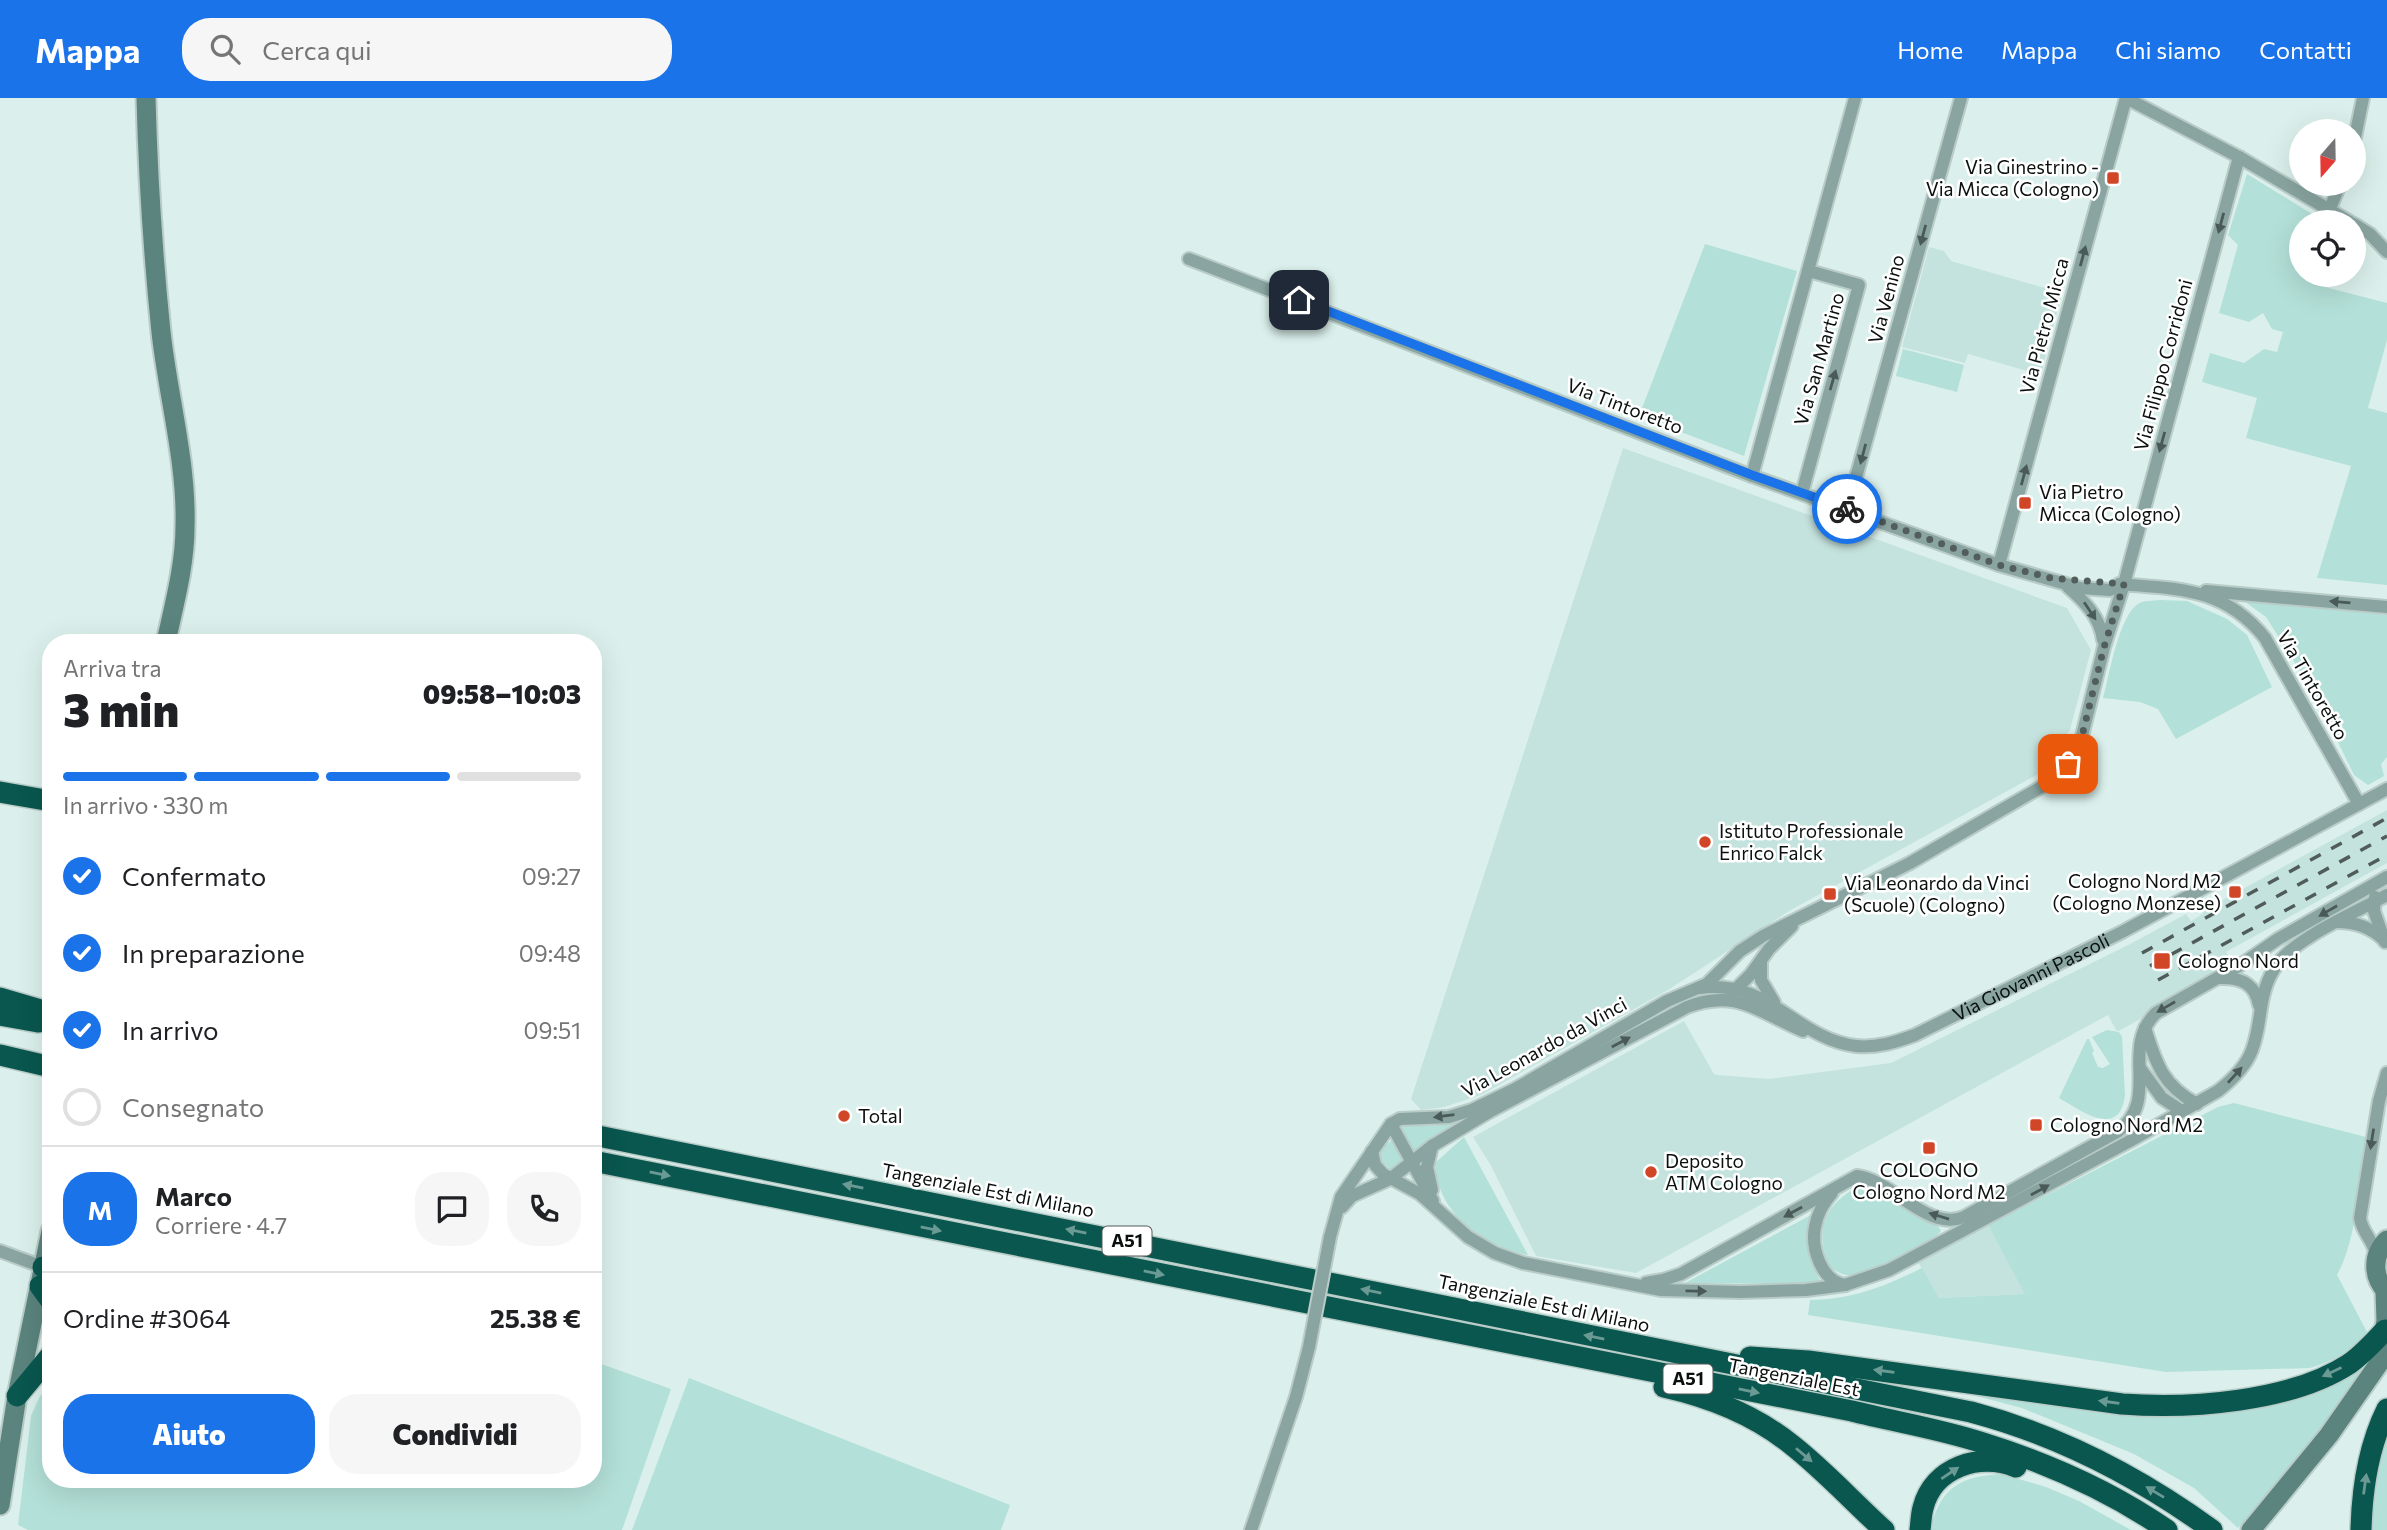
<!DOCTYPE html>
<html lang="it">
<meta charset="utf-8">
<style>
:root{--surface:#fff;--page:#f6f6f6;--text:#202124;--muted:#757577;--line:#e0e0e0;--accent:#1a73e8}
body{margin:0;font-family:Commissioner,sans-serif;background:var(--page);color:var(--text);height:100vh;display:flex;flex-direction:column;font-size:26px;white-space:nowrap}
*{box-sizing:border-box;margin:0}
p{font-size:23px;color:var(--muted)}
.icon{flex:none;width:38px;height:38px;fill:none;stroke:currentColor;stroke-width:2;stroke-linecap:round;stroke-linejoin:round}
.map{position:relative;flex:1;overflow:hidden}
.sheet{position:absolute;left:42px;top:536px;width:560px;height:854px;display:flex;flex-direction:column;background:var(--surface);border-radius:28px;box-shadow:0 7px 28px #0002}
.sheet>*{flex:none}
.needle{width:46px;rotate:200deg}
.controls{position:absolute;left:2289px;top:21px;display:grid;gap:14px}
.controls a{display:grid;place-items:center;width:77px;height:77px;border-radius:50%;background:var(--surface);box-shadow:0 7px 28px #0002;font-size:35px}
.pin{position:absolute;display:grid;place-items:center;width:60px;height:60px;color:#fff;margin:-30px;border-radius:14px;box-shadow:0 4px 10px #0006}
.courier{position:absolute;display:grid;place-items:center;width:70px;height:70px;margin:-35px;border:5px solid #1a73e8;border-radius:50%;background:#fff;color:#222;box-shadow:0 2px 9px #0007}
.summary em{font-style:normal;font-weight:800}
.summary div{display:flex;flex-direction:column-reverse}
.summary{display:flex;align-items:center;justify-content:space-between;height:119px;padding:0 21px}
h1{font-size:46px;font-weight:800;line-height:52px}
.bar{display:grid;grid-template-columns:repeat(4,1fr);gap:10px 7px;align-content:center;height:84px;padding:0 21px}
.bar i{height:9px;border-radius:5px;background:var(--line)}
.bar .selected{background:var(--accent)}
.bar p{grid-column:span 4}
.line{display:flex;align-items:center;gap:18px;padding:0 21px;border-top:2px solid var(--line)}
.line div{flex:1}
.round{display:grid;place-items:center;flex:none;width:74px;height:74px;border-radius:28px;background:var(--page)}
ol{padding:0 21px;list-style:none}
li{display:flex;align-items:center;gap:21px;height:77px}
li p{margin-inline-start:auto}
li .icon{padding:7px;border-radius:50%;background:var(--accent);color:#fff;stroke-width:4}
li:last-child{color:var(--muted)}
li i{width:38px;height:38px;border:4px solid var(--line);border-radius:50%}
.primary-button{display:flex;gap:14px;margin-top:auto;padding:14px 21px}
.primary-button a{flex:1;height:80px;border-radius:28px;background:var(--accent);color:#fff;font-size:28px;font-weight:800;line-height:80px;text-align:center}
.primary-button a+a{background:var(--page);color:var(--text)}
header{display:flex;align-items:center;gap:42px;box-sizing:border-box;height:98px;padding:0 35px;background:var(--accent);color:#fff}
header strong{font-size:33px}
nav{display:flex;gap:38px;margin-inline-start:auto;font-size:24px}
.search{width:490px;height:63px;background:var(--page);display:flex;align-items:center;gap:18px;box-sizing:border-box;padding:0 24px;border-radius:28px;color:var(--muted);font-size:26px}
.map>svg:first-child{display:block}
</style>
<header>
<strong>Mappa</strong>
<div class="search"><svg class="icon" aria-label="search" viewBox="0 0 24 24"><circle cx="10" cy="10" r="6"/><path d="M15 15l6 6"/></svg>Cerca qui</div>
<nav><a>Home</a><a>Mappa</a><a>Chi siamo</a><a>Contatti</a></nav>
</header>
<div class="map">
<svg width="2387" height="1432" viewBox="0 0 2387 1432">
<rect width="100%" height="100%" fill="#dbf0ec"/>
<g fill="#c5e3de">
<polygon points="1929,149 1944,153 1951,163 2062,195 2041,277 1968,256 1965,265 1902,249"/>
<polygon points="1623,350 2067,510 2091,552 2070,632 2040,675 1789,813 1668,892 1481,997 1444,1009 1421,1012 1411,1001"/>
<polygon points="2387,712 2387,765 2226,854 2235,866 2233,869 2119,933 2116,932 2108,917 1636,1175 1536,1158 1490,1066 1473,1039 1684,923 1714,976 1718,977 1769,981 1891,965 2130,846 2186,816 2191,823 2201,817 2206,811"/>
<polygon points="1988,1127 2026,1196 1939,1200 1918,1164"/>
</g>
<g fill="#b3e0d8">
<polygon points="2247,76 2325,124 2301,124 2301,177 2324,177 2321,188 2387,205 2387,242 2368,310 2387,315 2387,487 2317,480 2351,368 2246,340 2257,300 2202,284 2210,255 2244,265 2264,251 2277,254 2283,234 2272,231 2263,215 2249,224 2219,215 2238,147 2228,137"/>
<polygon points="1705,146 1797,173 1744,358 1639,318"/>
<polygon points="1903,251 1964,267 1957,294 1896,278"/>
<path d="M2160,502l27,1 40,18 20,16 25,52 -96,52 -18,-30 -18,-7 -37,-4c6,-22 16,-82 35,-94 6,-4 15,-3 22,-4z"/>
<polygon points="2244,503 2387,517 2387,659 2381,666 2384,678 2368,687 2354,677 2314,595 2266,519"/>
<path d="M2107,932l12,2 3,5 3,58c-5,45 -45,15 -66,3l28,-59h2l5,12 -2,2 6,14 5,1 7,-4 -18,-27z"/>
<path d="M2234,1005l132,34c-6,41 -9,102 -29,138l31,59c-18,17 -34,27 -58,34l-144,4 -358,-57 2,-15c43,-1 74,-13 112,-32l17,30 86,-4 -37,-69 230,-118z"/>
<path d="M1458,1021l2,5 -48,28 -11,-25v-3c10,-2 17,1 26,2 10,0 21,-3 31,-7z"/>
<path d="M1464,1039l64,118c-46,-9 -91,-42 -93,-92z"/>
<polygon points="1391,1043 1399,1046 1404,1061 1392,1073 1379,1060 1379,1051"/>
<path d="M1856,1090h20l59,33 6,10c-12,15 -77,46 -95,44 -5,-1 -12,-5 -16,-7 -16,-35 -7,-62 26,-80z"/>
<path d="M1811,1117c-3,26 -3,47 11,69l-137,-1z"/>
<polygon points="593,1263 671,1291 622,1432 28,1432 18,1427 31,1318 39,1300 51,1283 51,1381 593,1381"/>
<polygon points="2365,1267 2368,1268 2338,1315 2238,1430 2194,1390 2134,1356 2022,1310 1969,1296 2025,1300 2158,1318 2204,1318 2264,1306"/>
<polygon points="689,1280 1010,1407 1001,1432 632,1432"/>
<polygon points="2387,1331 2387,1432 2366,1432 2375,1377"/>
<path d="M2002,1376l44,13 33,14 52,29h-201c10,-42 30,-54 72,-56z"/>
</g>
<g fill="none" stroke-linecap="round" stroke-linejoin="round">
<defs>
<g id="street">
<polyline points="2126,0 2239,59 2350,124"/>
<polyline points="2354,44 2363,0"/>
<polyline points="2329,113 2340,86"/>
<polyline points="2354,126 2370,136 2387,154"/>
<polyline points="1189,161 1752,378 1999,467 2080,490 2110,492 2124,486"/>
<polyline points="1752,378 1855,0"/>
<polyline points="1802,395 1859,187 1809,173"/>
<polyline points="1847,412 1961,0"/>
<polyline points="1999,467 2126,0"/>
<path d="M2119,486c59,5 105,3 146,54l94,166"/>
<path d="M2068,489c17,15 32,30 35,53"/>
<polyline points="2206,493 2387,509"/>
<polyline points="2375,799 2374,813 2385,844"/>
<path d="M2337,824c19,0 34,5 47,18"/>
<polyline points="1761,864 1761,882 1774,904"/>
<path d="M2219,880c21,-1 36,5 40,27"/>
<path id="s1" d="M1700,890c70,-9 96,51 156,58 21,2 40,-4 59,-11l207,-103 265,-143"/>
<polyline points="1732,895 1751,876 1769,851 1792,828"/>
<path d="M2145,930c11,35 17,57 52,76"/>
<polyline points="2140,970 2162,1000 2182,1013"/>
<polyline points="1391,1026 1433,1103"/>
<path d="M1372,1053l3,14 8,9 37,20 48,43 27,16 28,10 138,27 80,2 65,-2 39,-5 44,-15 239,-128 90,-51c14,-11 28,-25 34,-41 12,-32 4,-56 26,-87 21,-27 79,-51 109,-68"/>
<polyline points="1432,1092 1427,1069 1432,1048"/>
<path d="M1832,1095c-8,9 -15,22 -17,34 -4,21 6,54 30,58"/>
<path d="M1342,1109l10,-11 38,-17 42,-33 57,-34 198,-105c50,-19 71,5 116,24"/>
<polyline points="1330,1139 1341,1099 1391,1026 1400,1021 1449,1019 1472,1012 1515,991 1667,903 1707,886 1740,853 1763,838 1910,765 2055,681 2072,660 2081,642 2104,549 2124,486 2239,59"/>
<polyline points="0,1153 43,1169"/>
<path d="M2376,1158c-1,-14 -14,-23 -16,-38l19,-117 8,-28"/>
<path d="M1646,1185l17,-3 18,-6 176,-98c35,4 70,56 107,41l153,-85c45,-32 2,-83 39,-119l86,-49 36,-25 109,-62"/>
<polyline points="1251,1432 1296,1299 1309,1249"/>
</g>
<g id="secondary">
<path d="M146,0c2,78 7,156 15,234 7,64 26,130 24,195 0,38 -11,78 -19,115"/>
<path d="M2387,1142c-15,15 -15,37 0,52"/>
<polyline points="2381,1248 2386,1223 2385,1193"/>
<polyline points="0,1407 17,1298 51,1133"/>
<polyline points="2251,1432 2329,1337 2387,1254"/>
</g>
<g id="highway">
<polyline points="0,694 51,703"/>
<polyline points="0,900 51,915"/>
<polyline points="0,917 38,924"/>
<polyline points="0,957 51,969"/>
<path d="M593,1037l1378,277c87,23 168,65 241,118"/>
<path d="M593,1063l1259,250c44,11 89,18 131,32 64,20 129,49 184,87"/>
<polyline points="43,1169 51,1169"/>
<polyline points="40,1188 51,1203"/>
<path d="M1750,1259l58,4 314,43c68,5 169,-2 227,-40 13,-9 25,-22 36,-34"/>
<path d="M1664,1289c45,10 92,29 128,58 33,26 61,57 92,85"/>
<polyline points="17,1298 51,1257"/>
<path d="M1920,1432c1,-7 1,-15 3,-22 10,-41 57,-56 93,-41"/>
<path d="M2361,1432c1,-42 7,-83 26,-121"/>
</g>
</defs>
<use href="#street" stroke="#b9ccc8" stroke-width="16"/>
<use href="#secondary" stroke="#b9ccc8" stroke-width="23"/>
<use href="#highway" stroke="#b9ccc8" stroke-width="24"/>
<use href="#street" stroke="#8aa5a1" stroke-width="12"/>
<use href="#secondary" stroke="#5a847d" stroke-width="19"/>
<use href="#highway" stroke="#09574f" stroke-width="21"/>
<g stroke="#505c59" stroke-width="3.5" stroke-dasharray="12 12" stroke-linecap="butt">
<polyline points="2142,855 2387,720"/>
<polyline points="2150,868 2387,738"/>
<polyline points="2158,882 2387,757"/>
</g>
<defs>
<polyline id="street-bridge" points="1309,1249 1330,1139"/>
</defs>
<use href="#street-bridge" stroke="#b9ccc8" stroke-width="16" stroke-linecap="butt"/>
<use href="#street-bridge" stroke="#8aa5a1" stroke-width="12"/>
</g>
<defs><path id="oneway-solid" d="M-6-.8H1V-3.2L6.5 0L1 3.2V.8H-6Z" transform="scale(1.75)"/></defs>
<g fill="#4a5a58">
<use href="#oneway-solid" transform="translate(2221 125) rotate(105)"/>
<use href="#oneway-solid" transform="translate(1923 137) rotate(105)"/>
<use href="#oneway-solid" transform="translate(2083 158) rotate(-75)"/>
<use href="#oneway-solid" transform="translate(1833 282) rotate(-74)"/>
<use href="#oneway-solid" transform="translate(2162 344) rotate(105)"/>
<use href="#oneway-solid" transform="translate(1863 356) rotate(105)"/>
<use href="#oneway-solid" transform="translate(2024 377) rotate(-75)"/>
<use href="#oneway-solid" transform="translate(2340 504) rotate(-175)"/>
<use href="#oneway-solid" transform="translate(2090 513) rotate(56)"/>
<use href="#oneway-solid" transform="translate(2328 813) rotate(150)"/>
<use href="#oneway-solid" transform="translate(2166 909) rotate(150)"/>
<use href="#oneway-solid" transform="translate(1621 944) rotate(-28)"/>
<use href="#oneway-solid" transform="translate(2235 977) rotate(-48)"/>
<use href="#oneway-solid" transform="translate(1444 1018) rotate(173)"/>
<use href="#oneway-solid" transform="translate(2372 1041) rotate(99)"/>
<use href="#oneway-solid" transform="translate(2040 1092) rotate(-29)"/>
<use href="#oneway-solid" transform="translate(1793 1114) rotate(151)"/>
<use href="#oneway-solid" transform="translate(1939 1118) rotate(-163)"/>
<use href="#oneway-solid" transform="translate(1696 1193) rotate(1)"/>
</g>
<g fill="#6b9a95">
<use href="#oneway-solid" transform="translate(660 1076) rotate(11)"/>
<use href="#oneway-solid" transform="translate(853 1088) rotate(-169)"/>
<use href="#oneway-solid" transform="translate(931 1131) rotate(11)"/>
<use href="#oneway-solid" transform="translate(1076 1133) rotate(-169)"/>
<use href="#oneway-solid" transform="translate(1154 1175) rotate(11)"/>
<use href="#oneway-solid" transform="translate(1371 1193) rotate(-168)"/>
<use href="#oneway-solid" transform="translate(1594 1239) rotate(-168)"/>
<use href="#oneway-solid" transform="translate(1884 1273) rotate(-172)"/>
<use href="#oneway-solid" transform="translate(2332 1274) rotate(155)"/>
<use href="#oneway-solid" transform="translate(1749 1293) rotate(11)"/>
<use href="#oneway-solid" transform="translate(2109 1304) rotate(-172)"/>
<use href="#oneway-solid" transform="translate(1804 1357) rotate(40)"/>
<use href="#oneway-solid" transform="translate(1950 1375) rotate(-34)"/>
<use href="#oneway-solid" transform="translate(2365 1386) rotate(-82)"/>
<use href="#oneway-solid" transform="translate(2155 1394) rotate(-149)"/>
</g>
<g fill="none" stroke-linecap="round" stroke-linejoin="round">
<polyline stroke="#525e5c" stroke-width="7" stroke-dasharray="0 12.6" points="1847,411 1999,467 2051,480 2124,486 2104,549 2081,642 2068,666"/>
<polyline stroke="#1a73e8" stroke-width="9" points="1299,202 1752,377 1847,411"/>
</g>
<g fill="#d14627" stroke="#fff" stroke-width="2.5">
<rect x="2106" y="73" width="14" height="14" rx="3.5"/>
<rect x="2018" y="398" width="14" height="14" rx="3.5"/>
<circle cx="1705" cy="744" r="7"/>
<rect x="2228" y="787" width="14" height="14" rx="3.5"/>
<rect x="1823" y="789" width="14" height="14" rx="3.5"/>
<rect x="2153" y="854" width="18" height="18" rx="3.5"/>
<circle cx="844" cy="1018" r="7"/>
<rect x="2029" y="1020" width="14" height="14" rx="3.5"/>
<rect x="1922" y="1043" width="14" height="14" rx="3.5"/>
<circle cx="1651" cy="1074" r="7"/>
</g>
<g text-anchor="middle" stroke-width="5" stroke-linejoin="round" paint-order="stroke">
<g fill="#fff" stroke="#535856" stroke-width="2">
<rect x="1102.5" y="1128.5" width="49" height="29" rx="5"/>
<rect x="1663.5" y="1266.5" width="49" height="29" rx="5"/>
</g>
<g font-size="18" font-weight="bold" fill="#09100e">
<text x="1127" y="1149">A51</text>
<text x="1688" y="1287">A51</text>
</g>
<g font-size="19" fill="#09100e" stroke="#fff" text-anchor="start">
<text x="2099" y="76" text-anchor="end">Via Ginestrino -<tspan x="2099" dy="22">Via Micca (Cologno)</tspan></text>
<text x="2039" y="401">Via Pietro<tspan x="2039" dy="22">Micca (Cologno)</tspan></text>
<text x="1719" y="740">Istituto Professionale<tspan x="1719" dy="22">Enrico Falck</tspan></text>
<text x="2221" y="790" text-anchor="end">Cologno Nord M2<tspan x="2221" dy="22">(Cologno Monzese)</tspan></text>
<text x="1844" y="792">Via Leonardo da Vinci<tspan x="1844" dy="22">(Scuole) (Cologno)</tspan></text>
<text x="2178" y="870">Cologno Nord</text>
<text x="858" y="1025">Total</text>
<text x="2050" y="1034">Cologno Nord M2</text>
<text x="1665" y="1070">Deposito<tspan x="1665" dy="22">ATM Cologno</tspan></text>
<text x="1929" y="1079" text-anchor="middle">COLOGNO<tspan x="1929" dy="22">Cologno Nord M2</tspan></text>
</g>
<g font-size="19" fill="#09100e" stroke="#fff">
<text transform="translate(1886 201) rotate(-75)" y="7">Via Venino</text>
<text transform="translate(2044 228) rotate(-75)" y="7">Via Pietro Micca</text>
<text transform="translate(1819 261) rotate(-74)" y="7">Via San Martino</text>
<text transform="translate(2163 267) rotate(-75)" y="7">Via Filippo Corridoni</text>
<text transform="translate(1625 308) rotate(21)" y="7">Via Tintoretto</text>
<text transform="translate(2313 587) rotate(60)" y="7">Via Tintoretto</text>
<text dy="7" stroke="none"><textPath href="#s1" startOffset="360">Via Giovanni Pascoli</textPath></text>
<text transform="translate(1544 949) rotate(-29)" y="7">Via Leonardo da Vinci</text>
<text transform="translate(988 1092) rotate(11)" y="7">Tangenziale Est di Milano</text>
<text transform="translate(1544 1205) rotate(12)" y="7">Tangenziale Est di Milano</text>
<text transform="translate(1794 1279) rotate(11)" y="7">Tangenziale Est</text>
</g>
</g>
</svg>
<div class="controls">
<a><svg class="needle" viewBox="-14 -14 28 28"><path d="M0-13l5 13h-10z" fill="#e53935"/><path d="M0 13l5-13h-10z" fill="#757577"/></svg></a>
<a><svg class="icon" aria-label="locate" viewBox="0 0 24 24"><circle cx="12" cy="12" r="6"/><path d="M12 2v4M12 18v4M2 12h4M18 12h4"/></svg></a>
</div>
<div class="pin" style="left:2068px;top:666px;background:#ea580c"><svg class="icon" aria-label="bag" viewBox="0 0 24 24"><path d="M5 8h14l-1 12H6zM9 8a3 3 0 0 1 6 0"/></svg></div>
<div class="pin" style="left:1299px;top:202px;background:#1f2937"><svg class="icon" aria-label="home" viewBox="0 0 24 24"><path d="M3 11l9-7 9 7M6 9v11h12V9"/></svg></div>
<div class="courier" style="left:1847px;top:411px"><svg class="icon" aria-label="bike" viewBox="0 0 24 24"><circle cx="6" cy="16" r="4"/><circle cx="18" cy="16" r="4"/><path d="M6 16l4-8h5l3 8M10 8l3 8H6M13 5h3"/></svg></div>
<section class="sheet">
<div class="summary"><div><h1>3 min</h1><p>Arriva tra</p></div><em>09:58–10:03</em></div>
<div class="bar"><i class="selected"></i><i class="selected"></i><i class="selected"></i><i></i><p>In arrivo · 330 m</p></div>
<ol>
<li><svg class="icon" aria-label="check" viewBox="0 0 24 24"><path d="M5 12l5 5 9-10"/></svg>Confermato<p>09:27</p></li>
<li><svg class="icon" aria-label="check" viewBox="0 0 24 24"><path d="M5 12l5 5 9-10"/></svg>In preparazione<p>09:48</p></li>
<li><svg class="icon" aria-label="check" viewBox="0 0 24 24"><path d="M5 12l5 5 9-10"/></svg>In arrivo<p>09:51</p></li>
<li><i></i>Consegnato</li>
</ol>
<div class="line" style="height:126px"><b class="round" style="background:var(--accent);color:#fff">M</b><div><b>Marco</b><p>Corriere · 4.7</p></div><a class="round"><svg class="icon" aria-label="chat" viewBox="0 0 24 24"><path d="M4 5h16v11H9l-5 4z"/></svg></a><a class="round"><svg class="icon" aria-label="phone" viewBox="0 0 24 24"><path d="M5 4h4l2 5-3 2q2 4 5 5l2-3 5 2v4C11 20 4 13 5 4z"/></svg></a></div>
<div class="line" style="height:91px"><div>Ordine #3064</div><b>25.38 €</b></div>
<div class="primary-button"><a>Aiuto</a><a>Condividi</a></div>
</section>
</div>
